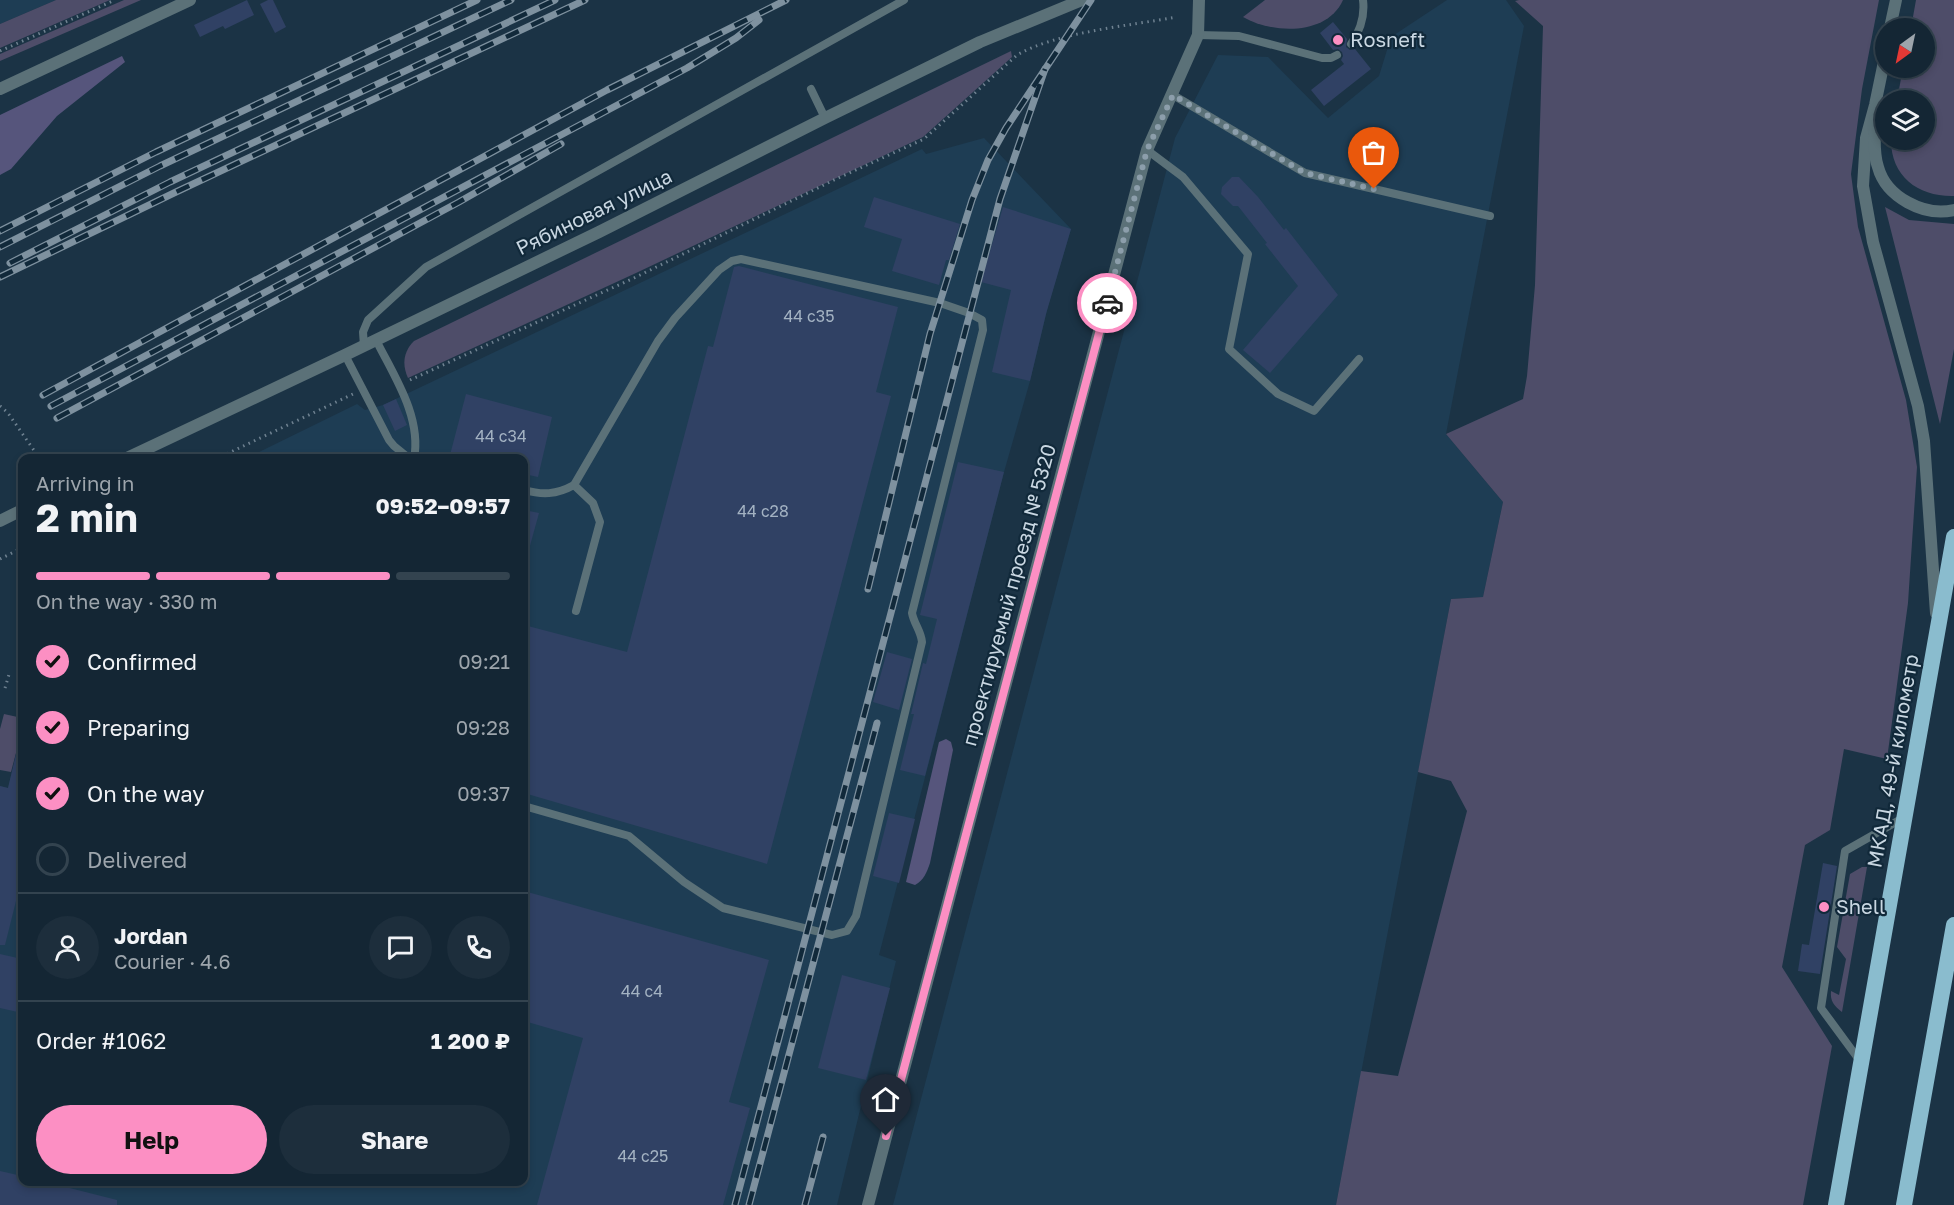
<!DOCTYPE html>
<meta charset="utf-8">
<style>
:root{--surface:#142634;--page:#1d2e3c;--text:#f1f3f6;--muted:#9da5ac;--line:#33434f;--accent:#fc8fc3}
body{margin:0;font-family:"Golos Text",sans-serif;background:var(--page);color:var(--text);height:100vh;display:flex;flex-direction:column;font-size:22px;white-space:nowrap}
*{box-sizing:border-box;margin:0}
p{font-size:20px;color:var(--muted)}
.icon{flex:none;width:33px;height:33px;fill:none;stroke:currentColor;stroke-width:2;stroke-linecap:round;stroke-linejoin:round}
.map{position:relative;flex:1;overflow:hidden}
.side{position:absolute;left:18px;top:454px;width:510px;height:732px;display:flex;flex-direction:column;background:var(--surface);border-radius:12px;box-shadow:0 3px 9px #0003,0 0 0 2px var(--line)}
.side>*{flex:none}
.needle{width:39px;rotate:213deg}
.controls{position:absolute;left:1875px;top:18px;display:grid;gap:12px}
.controls a{display:grid;place-items:center;width:60px;height:60px;border-radius:50%;background:var(--surface);box-shadow:0 3px 9px #0003,0 0 0 2px var(--line);font-size:30px}
.pin{position:absolute;display:grid;place-items:center;width:51px;height:51px;color:#fff;margin:-62px -26px;border-radius:50% 50% 50% 0;rotate:-45deg;box-shadow:0 0 6px #0007}
.pin .icon{rotate:45deg}
.courier{position:absolute;display:grid;place-items:center;width:60px;height:60px;margin:-30px;border:4px solid #fc8fc3;border-radius:50%;background:#fff;color:#222;box-shadow:0 2px 8px #0007}
.headline em{font-style:normal;font-weight:700}
.headline div{display:flex;flex-direction:column-reverse}
.headline{display:flex;align-items:center;justify-content:space-between;height:102px;padding:0 18px}
h1{font-size:39px;font-weight:700;line-height:45px}
.bar{display:grid;grid-template-columns:repeat(4,1fr);gap:9px 6px;align-content:center;height:72px;padding:0 18px}
.bar i{height:8px;border-radius:4px;background:var(--line)}
.bar .active{background:var(--accent)}
.bar p{grid-column:span 4}
.line{display:flex;align-items:center;gap:15px;padding:0 18px;border-top:2px solid var(--line)}
.line div{flex:1}
.round{display:grid;place-items:center;flex:none;width:63px;height:63px;border-radius:32px;background:var(--page)}
ol{padding:0 18px;list-style:none}
li{display:flex;align-items:center;gap:18px;height:66px}
li p{margin-inline-start:auto}
li .icon{padding:6px;border-radius:50%;background:var(--accent);color:#111;stroke-width:4}
li:last-child{color:var(--muted)}
li i{width:33px;height:33px;border:3px solid var(--line);border-radius:50%}
.primary-button{display:flex;gap:12px;margin-top:auto;padding:12px 18px}
.primary-button a{flex:1;height:69px;border-radius:36px;background:var(--accent);color:#111;font-size:24px;font-weight:700;line-height:69px;text-align:center}
.primary-button a+a{background:var(--page);color:var(--text)}
.map>svg:first-child{display:block}
</style>
<div class="map">
<svg width="1954" height="1205" viewBox="0 0 1954 1205">
<rect width="100%" height="100%" fill="#1b3345"/>
<g fill="#1e3d54">
<polygon points="0,0 56,0 0,24"/>
<polygon points="1447,0 1506,0 1524,26 1446,434 1503,502 1483,597 1451,599 1336,1205 893,1205 1175,138 1218,55 1268,57 1328,118 1379,76 1391,37"/>
<polygon points="984,138 1071,229 1048,306 1030,381 1004,472 879,955 896,961 837,1205 0,1205 0,786 8,788 22,730 22,1182 524,1182 524,459 245,459 357,404 365,410 383,405 922,149 926,154"/>
</g>
<g fill="#4e4d69">
<polygon points="56,0 110,0 0,48 0,24"/>
<polygon points="124,0 141,0 0,61 0,54"/>
<path d="M1265,0h78c-16,36 -71,34 -100,17z"/>
<polygon points="1519,0 1879,0 1862,89 1851,174 1858,227 1906,400 1917,467 1908,603 1887,759 1844,749 1830,830 1805,845 1782,967 1832,1046 1803,1205 1336,1205 1361,1071 1398,1076 1467,811 1451,781 1418,772 1451,599 1483,597 1503,502 1446,434 1523,399 1527,376 1535,285 1543,26 1515,1"/>
<path d="M1916,0h38v196c-35,1 -63,-19 -63,-56h33v-40h-27l6,-32h21v-40h-13z"/>
<path d="M1011,51l1,6 -89,80 -287,136 -228,105c-6,-13 -5,-26 6,-37z"/>
<polygon points="1885,207 1909,220 1954,224 1954,349 1940,424"/>
<polygon points="4,714 22,718 22,730 11,772 0,770 0,729"/>
<path d="M1862,867h5l-25,145c-8,-6 -12,-11 -11,-21l8,4 7,-36 -9,-12 13,-73z"/>
</g>
<g fill="#56557c">
<polygon points="122,56 125,62 57,116 11,169 0,175 0,115"/>
<path d="M946,739l5,3 2,8 -23,113c-3,9 -6,17 -15,22l-9,-3 33,-140z"/>
</g>
<g fill="#304164">
<polygon points="247,0 254,15 225,29 223,26 200,37 194,25"/>
<polygon points="268,0 273,0 286,27 275,33 260,4"/>
<polygon points="1333,22 1347,39 1346,47 1350,50 1355,49 1371,69 1324,106 1311,90 1344,64 1341,60 1343,56 1342,52 1338,49 1333,50 1320,33"/>
<polygon points="1232,177 1239,177 1258,197 1284,230 1286,228 1338,295 1270,373 1243,350 1298,286 1265,244 1267,243 1238,206 1233,206 1221,194 1222,187"/>
<polygon points="874,197 960,224 949,260 946,260 939,285 892,271 902,239 864,227"/>
<polygon points="1003,207 1071,229 1046,314 1030,381 992,372 1011,290 981,282"/>
<polygon points="739,266 898,307 876,392 891,396 767,864 524,793 524,625 627,652 708,346 713,347 734,267"/>
<polygon points="466,394 552,417 538,477 524,474 524,459 466,459 450,455"/>
<polygon points="396,399 407,425 395,431 383,405"/>
<polygon points="958,462 1004,472 925,776 900,770 914,714 911,714 923,663 926,664 937,619 920,615"/>
<polygon points="524,510 539,513 528,553 524,553"/>
<polygon points="887,652 912,659 899,710 873,702"/>
<polygon points="17,750 22,750 22,877 5,945 0,945 0,786 8,788"/>
<polygon points="889,813 915,819 899,883 873,876"/>
<polygon points="1823,863 1837,866 1820,974 1798,971 1802,944 1809,945"/>
<polygon points="524,891 769,960 729,1102 750,1108 723,1205 537,1205 583,1038 524,1021"/>
<polygon points="0,954 22,959 22,1013 0,1008"/>
<polygon points="842,975 890,988 866,1080 818,1068"/>
<polygon points="0,1171 22,1176 22,1182 46,1182 117,1200 117,1205 0,1205"/>
</g>
<g fill="none" stroke-linecap="round" stroke-linejoin="round">
<g stroke="#6f8291" stroke-width="3" stroke-dasharray="1.5 4.5" stroke-linecap="butt">
<polyline points="0,51 115,0"/>
<path d="M410,380l224,-102 202,-99 88,-40 93,-84c40,-23 112,-29 159,-38"/>
<polyline points="0,406 8,413 40,459"/>
<polyline points="216,459 353,394"/>
<polyline points="0,559 22,548"/>
<polyline points="5,688 10,671"/>
</g>
<g stroke="#5b7178" stroke-width="8">
<polyline points="1198,35 1239,36 1322,58 1331,58 1337,55"/>
<path d="M1351,44c9,-13 14,-28 12,-44"/>
<polyline points="811,89 825,118"/>
<polyline points="1173,95 1305,173 1490,216"/>
<polyline points="1147,150 1183,177 1248,254 1229,349 1278,394 1314,411 1359,359"/>
<path d="M376,340c18,36 46,77 38,119"/>
<polyline points="364,346 363,332 368,320 426,267 904,0"/>
<polyline points="345,355 389,440 394,446 410,459"/>
<polyline points="574,485 593,503 600,522 576,611"/>
<path d="M524,490c18,5 32,5 50,-5l84,-144 17,-23 44,-48 13,-9 9,-2 199,44 29,10 13,7 1,10 -71,283c2,11 9,18 10,29l-66,274 -9,15 -15,4 -109,-27 -39,-26 -55,-46 -105,-30"/>
<polyline points="1860,1061 1821,1008 1845,851 1903,818"/>
</g>
<g stroke="#5b7178" stroke-width="12">
<polyline points="0,89 190,0"/>
<polyline points="868,1205 1147,150 1198,35 1199,0"/>
</g>
<g stroke="#5b7178" stroke-width="12">
<polyline points="1890,28 1896,0"/>
<polyline points="1886,52 1875,105 1866,138 1863,186 1873,242 1918,406 1924,441 1936,613"/>
<path d="M1875,120c0,15 -2,33 3,47 8,30 46,50 76,43"/>
<polyline points="125,459 345,355 599,232 825,118 980,42 1082,0"/>
<polyline points="0,521 22,510"/>
</g>
<g stroke="#8abcce" stroke-width="16">
<polyline points="1836,1205 1954,537"/>
<polyline points="1904,1205 1954,925"/>
</g>
<defs>
<g id="rail">
<polyline points="0,231 156,152 477,0"/>
<polyline points="0,247 160,166 511,0"/>
<polyline points="10,263 170,182 555,0"/>
<polyline points="0,277 176,192 585,0"/>
<polyline points="43,395 607,90 786,0"/>
<polyline points="51,406 687,68 736,38 759,20"/>
<polyline points="57,418 459,202 561,144"/>
<polyline points="868,589 930,334 972,200 988,160 1006,128 1091,0"/>
<polyline points="735,1205 1000,199 1045,69"/>
<polyline points="749,1205 877,723"/>
<polyline points="805,1205 823,1137"/>
</g>
</defs>
<use href="#rail" stroke="#7e919f" stroke-width="7"/>
<use href="#rail" stroke="#11293a" stroke-width="4.5" stroke-dasharray="14" stroke-linecap="butt"/>
</g>
<g fill="none" stroke-linecap="round" stroke-linejoin="round">
<polyline stroke="#8c9eab" stroke-width="6" stroke-dasharray="0 10.8" points="1107,303 1147,150 1173,95 1305,173 1374,189"/>
<polyline stroke="#fc8fc3" stroke-width="8" points="886,1136 1107,303"/>
</g>
<g fill="#fc8fc3" stroke="#11293a" stroke-width="2">
<circle cx="1338" cy="40" r="6"/>
<circle cx="1824" cy="907" r="6"/>
</g>
<g text-anchor="middle" stroke-width="4.5" stroke-linejoin="round" paint-order="stroke">
<g font-size="16" fill="#a3b2c2">
<text x="809" y="322">44 с35</text>
<text x="501" y="442">44 с34</text>
<text x="763" y="517">44 с28</text>
<text x="642" y="997">44 с4</text>
<text x="643" y="1162">44 с25</text>
</g>
<g font-size="20" fill="#c9d7e2" stroke="#11293a" text-anchor="start">
<text x="1350" y="47">Rosneft</text>
<text x="1836" y="914">Shell</text>
</g>
<g font-size="20" fill="#c9d7e2" stroke="#11293a">
<text transform="translate(594 212) rotate(-26)" y="7">Рябиновая улица</text>
<text transform="translate(1009 595) rotate(-75)" y="7">проектируемый проезд № 5320</text>
<text transform="translate(1893 761) rotate(-80)" y="7">МКАД, 49-й километр</text>
</g>
</g>
</svg>
<div class="controls">
<a><svg class="needle" viewBox="-14 -14 28 28"><path d="M0-13l5 13h-10z" fill="#e53935"/><path d="M0 13l5-13h-10z" fill="#9da5ac"/></svg></a>
<a><svg class="icon" aria-label="layers" viewBox="0 0 24 24"><path d="M12 4l9 5-9 5-9-5zM3 14l9 5 9-5"/></svg></a>
</div>
<div class="pin" style="left:1374px;top:189px;background:#ea580c"><svg class="icon" aria-label="bag" viewBox="0 0 24 24"><path d="M5 8h14l-1 12H6zM9 8a3 3 0 0 1 6 0"/></svg></div>
<div class="pin" style="left:886px;top:1136px;background:#1f2937"><svg class="icon" aria-label="home" viewBox="0 0 24 24"><path d="M3 11l9-7 9 7M6 9v11h12V9"/></svg></div>
<div class="courier" style="left:1107px;top:303px"><svg class="icon" aria-label="car" viewBox="0 0 24 24"><path d="M5 17H2v-5l4-1 3-4h7l3 4 3 1v5h-3M9 17h6M6 11h13"/><circle cx="7" cy="17" r="2"/><circle cx="17" cy="17" r="2"/></svg></div>
<section class="side">
<div class="headline"><div><h1>2 min</h1><p>Arriving in</p></div><em>09:52–09:57</em></div>
<div class="bar"><i class="active"></i><i class="active"></i><i class="active"></i><i></i><p>On the way · 330 m</p></div>
<ol>
<li><svg class="icon" aria-label="check" viewBox="0 0 24 24"><path d="M5 12l5 5 9-10"/></svg>Confirmed<p>09:21</p></li>
<li><svg class="icon" aria-label="check" viewBox="0 0 24 24"><path d="M5 12l5 5 9-10"/></svg>Preparing<p>09:28</p></li>
<li><svg class="icon" aria-label="check" viewBox="0 0 24 24"><path d="M5 12l5 5 9-10"/></svg>On the way<p>09:37</p></li>
<li><i></i>Delivered</li>
</ol>
<div class="line" style="height:108px"><a class="round"><svg class="icon" aria-label="person" viewBox="0 0 24 24"><circle cx="12" cy="8" r="4"/><path d="M4 21q1-7 8-7t8 7"/></svg></a><div><b>Jordan</b><p>Courier · 4.6</p></div><a class="round"><svg class="icon" aria-label="chat" viewBox="0 0 24 24"><path d="M4 5h16v11H9l-5 4z"/></svg></a><a class="round"><svg class="icon" aria-label="phone" viewBox="0 0 24 24"><path d="M5 4h4l2 5-3 2q2 4 5 5l2-3 5 2v4C11 20 4 13 5 4z"/></svg></a></div>
<div class="line" style="height:78px"><div>Order #1062</div><b>1 200 ₽</b></div>
<div class="primary-button"><a>Help</a><a>Share</a></div>
</section>
</div>
